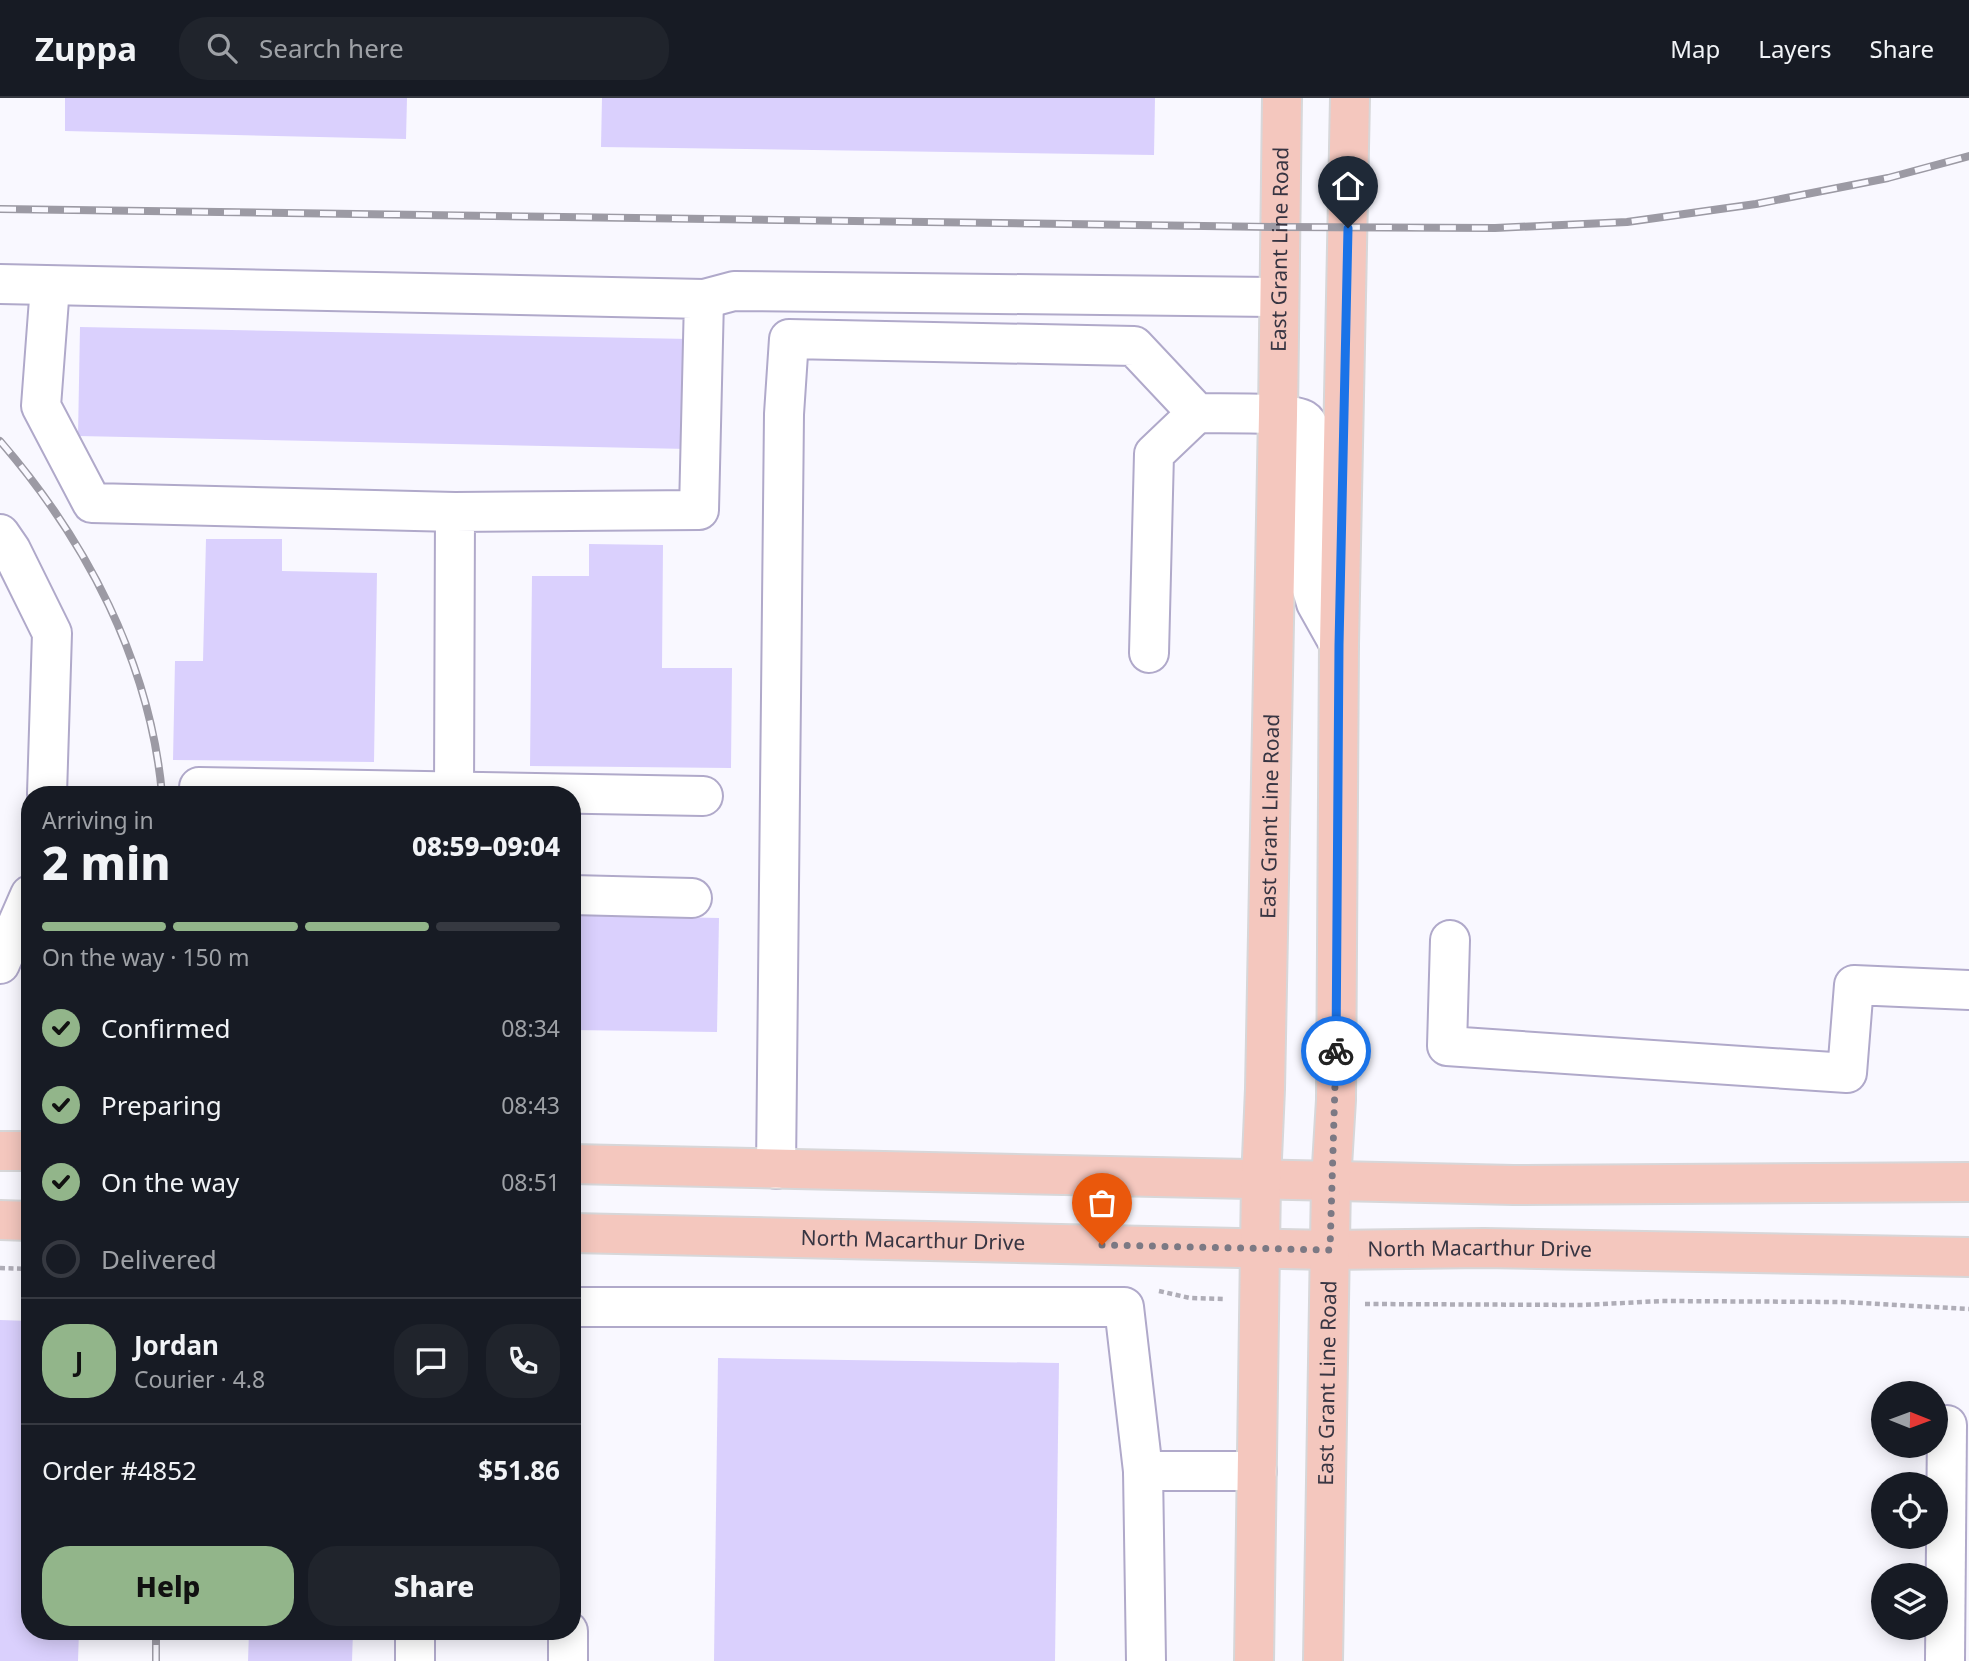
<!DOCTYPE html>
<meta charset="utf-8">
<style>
:root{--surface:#171b24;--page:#20242c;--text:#f1f3f6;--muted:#9ea1a6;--line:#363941;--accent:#92b58a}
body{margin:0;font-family:"Noto Sans",sans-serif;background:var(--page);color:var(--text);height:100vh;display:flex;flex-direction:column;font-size:26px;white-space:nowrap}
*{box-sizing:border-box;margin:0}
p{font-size:23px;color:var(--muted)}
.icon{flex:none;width:38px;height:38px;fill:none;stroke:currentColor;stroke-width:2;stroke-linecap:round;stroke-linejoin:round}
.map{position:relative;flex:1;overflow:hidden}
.side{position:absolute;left:21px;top:688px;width:560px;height:854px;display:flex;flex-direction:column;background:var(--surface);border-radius:28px;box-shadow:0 4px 18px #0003}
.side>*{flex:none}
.needle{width:46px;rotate:91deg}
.fabs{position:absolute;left:1871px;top:1283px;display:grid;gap:14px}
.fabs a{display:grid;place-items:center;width:77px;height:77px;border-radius:50%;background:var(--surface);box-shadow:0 4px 18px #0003;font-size:35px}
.pin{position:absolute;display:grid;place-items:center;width:60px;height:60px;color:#fff;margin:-72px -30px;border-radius:50% 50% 50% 0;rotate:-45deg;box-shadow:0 0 7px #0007}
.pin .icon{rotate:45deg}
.courier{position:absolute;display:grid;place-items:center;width:70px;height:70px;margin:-35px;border:5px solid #1a73e8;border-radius:50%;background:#fff;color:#222;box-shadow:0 2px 9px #0007}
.overview em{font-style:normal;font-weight:800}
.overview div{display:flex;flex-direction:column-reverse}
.overview{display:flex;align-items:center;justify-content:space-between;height:119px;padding:0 21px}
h1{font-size:46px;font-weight:800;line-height:52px}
.bar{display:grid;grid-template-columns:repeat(4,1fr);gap:10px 7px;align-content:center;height:84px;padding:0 21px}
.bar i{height:9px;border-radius:5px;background:var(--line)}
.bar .selected{background:var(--accent)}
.bar p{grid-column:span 4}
.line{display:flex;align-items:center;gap:18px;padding:0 21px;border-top:2px solid var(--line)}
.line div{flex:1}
.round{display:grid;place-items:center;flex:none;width:74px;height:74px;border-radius:28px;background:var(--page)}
ol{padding:0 21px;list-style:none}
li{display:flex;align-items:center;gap:21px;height:77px}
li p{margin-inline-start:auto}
li .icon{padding:7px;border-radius:50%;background:var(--accent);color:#111;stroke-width:4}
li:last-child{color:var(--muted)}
li i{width:38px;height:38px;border:4px solid var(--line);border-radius:50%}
.cta{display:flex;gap:14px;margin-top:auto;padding:14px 21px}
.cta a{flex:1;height:80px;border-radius:28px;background:var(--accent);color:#111;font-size:28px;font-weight:800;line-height:80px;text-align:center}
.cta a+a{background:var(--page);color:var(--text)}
header{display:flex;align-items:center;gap:42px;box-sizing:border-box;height:98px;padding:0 35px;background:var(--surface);border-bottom:2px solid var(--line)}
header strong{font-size:33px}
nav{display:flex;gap:38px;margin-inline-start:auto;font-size:24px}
.search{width:490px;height:63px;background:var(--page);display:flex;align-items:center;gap:18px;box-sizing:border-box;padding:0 24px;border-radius:28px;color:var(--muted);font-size:26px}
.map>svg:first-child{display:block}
</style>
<header>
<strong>Zuppa</strong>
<div class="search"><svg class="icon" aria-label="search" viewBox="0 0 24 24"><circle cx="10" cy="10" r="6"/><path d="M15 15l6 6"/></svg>Search here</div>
<nav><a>Map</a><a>Layers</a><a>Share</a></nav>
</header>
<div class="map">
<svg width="1969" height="1563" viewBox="0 0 1969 1563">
<rect width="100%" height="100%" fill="#f9f8ff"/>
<g fill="#dad0fd">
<polygon points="65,0 407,0 406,41 65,33"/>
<polygon points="602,0 1155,0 1154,57 601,49"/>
<polygon points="80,229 690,241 688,351 78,338"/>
<polygon points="206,441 282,441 282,473 377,475 374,664 173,662 175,563 203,563"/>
<polygon points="589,446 663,447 662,570 732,570 731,670 530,668 532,478 589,478"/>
<polygon points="572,817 719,820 717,934 572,932"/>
<polygon points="0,1222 30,1223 30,1533 79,1533 78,1563 0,1563"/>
<polygon points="718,1260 1059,1265 1055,1563 714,1563"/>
<polygon points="249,1533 353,1533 352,1563 248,1563"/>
</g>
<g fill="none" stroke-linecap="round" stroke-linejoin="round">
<defs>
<g id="minor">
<polyline points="0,186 704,201 699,412 455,414 454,696"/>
<polyline points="50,188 41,308 92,405 455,414"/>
<polyline points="704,201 734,193 1278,199"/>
<polyline points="0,436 11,452 52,535 47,696"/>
<polyline points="1149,555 1154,356 1197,315"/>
<polyline points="199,689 703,698"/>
<polyline points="572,797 692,800"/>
<polyline points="1450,842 1447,948 1847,975 1854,887 1969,892"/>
<polyline points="0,866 30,797"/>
<path d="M776,1071l8,-755 5,-75 345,7 63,67c20,1 93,-2 107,7 5,3 5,9 7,14v152l5,17 23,41"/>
<polyline points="572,1209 1124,1209 1143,1373"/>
<polyline points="568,1533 568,1563"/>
<polyline points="415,1563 415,1533"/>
<polyline points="1146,1563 1143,1373 1257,1373"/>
<polyline points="1945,1563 1947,1327"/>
</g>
<g id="major">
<polyline points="0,1053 30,1053"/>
<polyline points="572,1066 1514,1087 1969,1084"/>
<polyline points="0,1122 30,1123"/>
<path id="s1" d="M572,1135l758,17 154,-2 485,9"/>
<path id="s2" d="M1254,1563l7,-480 4,-92 13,-674 4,-317"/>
<path id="s3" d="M1323,1563l8,-479 5,-82 3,-456 11,-546"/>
</g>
</defs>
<use href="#minor" stroke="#b0a9ca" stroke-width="42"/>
<use href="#major" stroke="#d7d7d9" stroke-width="42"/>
<g stroke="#afadb7" stroke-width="4.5" stroke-dasharray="5 3.5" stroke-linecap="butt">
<polyline points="0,1170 30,1171"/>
<polyline points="1159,1193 1190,1200 1223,1201"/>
<polyline points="1365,1206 1583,1207 1662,1203 1843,1204 1969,1211"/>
</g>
<use href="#minor" stroke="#fff" stroke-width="38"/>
<use href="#major" stroke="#f4c7be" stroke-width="38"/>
<defs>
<g id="rail">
<polyline points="0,111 1280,129 1495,130 1627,124 1756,106 1888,80 1969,58"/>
<path d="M0,343c86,99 150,221 162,353"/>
<polyline points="156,1563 156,1533"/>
</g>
</defs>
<use href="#rail" stroke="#9c9aa4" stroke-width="8"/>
<use href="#rail" stroke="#f9f8ff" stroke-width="5" stroke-dasharray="16" stroke-linecap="butt"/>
</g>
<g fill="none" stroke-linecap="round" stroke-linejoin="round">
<polyline stroke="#7c7984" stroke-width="7" stroke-dasharray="0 12.6" points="1102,1147 1330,1152 1336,953"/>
<polyline stroke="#1a73e8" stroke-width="9" points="1336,953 1339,547 1348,130"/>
</g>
<g text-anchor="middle" stroke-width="7" stroke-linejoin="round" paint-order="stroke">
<g font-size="21" fill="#383542" stroke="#f9f8ff">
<text dy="7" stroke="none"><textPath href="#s2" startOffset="1412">East Grant Line Road</textPath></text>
<text dy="7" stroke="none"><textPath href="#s2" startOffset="845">East Grant Line Road</textPath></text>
<text dy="7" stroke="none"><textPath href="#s1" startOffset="341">North Macarthur Drive</textPath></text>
<text dy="7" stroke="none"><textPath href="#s1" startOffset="908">North Macarthur Drive</textPath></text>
<text dy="7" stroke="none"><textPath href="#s3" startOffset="278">East Grant Line Road</textPath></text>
</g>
</g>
</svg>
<div class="fabs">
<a><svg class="needle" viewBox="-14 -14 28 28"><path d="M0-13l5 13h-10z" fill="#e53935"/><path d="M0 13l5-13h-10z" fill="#9ea1a6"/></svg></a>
<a><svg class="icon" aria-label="locate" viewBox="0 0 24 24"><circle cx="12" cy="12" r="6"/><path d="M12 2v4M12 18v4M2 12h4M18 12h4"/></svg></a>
<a><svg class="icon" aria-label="layers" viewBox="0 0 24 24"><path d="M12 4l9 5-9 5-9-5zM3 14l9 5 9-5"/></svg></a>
</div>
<div class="pin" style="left:1102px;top:1147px;background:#ea580c"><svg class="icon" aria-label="bag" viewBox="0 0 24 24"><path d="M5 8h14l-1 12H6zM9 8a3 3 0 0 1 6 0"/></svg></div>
<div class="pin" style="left:1348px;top:130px;background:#1f2937"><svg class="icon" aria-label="home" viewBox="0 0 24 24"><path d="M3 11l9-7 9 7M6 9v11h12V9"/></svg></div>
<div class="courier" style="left:1336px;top:953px"><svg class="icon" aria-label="bike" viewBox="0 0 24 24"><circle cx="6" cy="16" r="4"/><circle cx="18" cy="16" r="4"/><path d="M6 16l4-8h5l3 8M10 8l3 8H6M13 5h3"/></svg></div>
<section class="side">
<div class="overview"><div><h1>2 min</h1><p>Arriving in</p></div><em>08:59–09:04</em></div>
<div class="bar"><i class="selected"></i><i class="selected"></i><i class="selected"></i><i></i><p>On the way · 150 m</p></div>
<ol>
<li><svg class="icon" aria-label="check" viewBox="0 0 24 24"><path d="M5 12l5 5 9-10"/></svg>Confirmed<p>08:34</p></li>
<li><svg class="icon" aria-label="check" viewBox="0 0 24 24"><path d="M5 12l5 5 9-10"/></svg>Preparing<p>08:43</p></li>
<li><svg class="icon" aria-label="check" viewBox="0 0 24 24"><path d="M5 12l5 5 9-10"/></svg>On the way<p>08:51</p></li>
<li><i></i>Delivered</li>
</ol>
<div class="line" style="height:126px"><b class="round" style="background:var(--accent);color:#111">J</b><div><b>Jordan</b><p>Courier · 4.8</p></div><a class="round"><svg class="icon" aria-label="chat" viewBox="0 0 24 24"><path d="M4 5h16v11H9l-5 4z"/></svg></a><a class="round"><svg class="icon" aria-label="phone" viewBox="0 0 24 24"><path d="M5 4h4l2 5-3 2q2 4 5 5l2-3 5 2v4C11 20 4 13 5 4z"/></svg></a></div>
<div class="line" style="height:91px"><div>Order #4852</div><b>$51.86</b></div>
<div class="cta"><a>Help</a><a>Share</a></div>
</section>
</div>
